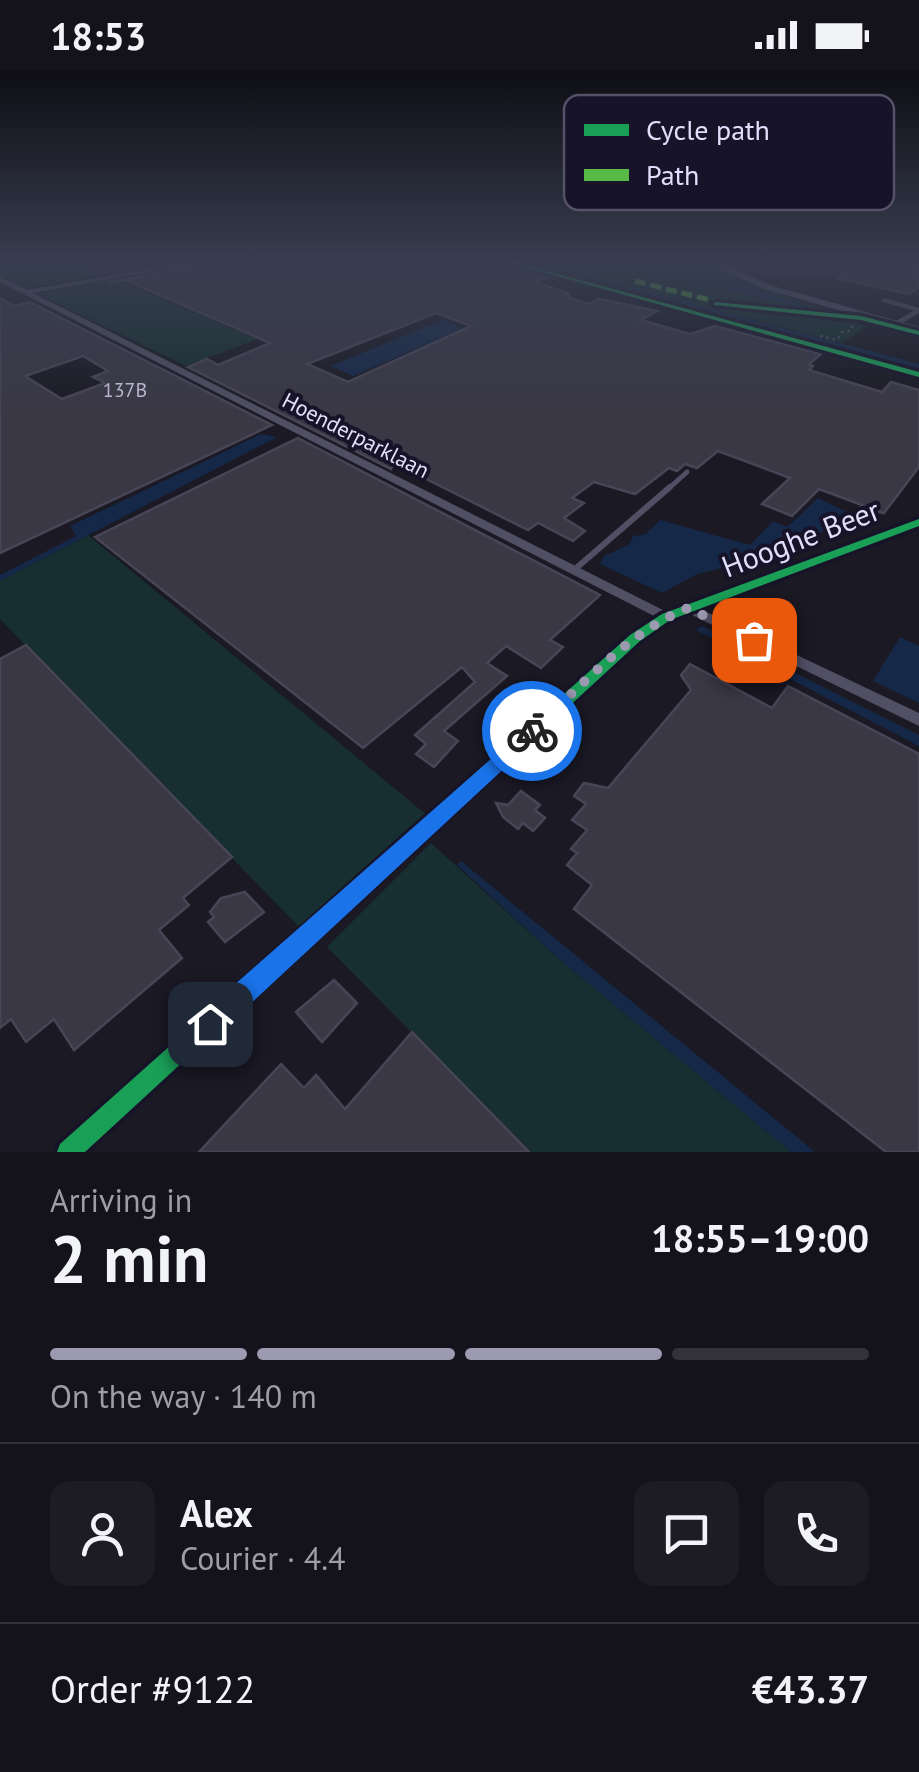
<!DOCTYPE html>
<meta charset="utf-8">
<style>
:root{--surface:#14131b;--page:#1d1c24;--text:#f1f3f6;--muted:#9d9ea3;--line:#33323a;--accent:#9c9ab0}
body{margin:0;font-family:"PT Sans",sans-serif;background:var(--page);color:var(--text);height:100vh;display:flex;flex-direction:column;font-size:38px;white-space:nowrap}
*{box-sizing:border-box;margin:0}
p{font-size:32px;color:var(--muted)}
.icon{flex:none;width:55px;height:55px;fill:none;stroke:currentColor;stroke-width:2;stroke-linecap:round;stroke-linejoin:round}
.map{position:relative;height:1082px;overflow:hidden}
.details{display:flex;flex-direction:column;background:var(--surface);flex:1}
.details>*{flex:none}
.pin{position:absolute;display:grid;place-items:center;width:85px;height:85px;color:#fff;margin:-42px;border-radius:20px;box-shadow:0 5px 15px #0006}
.courier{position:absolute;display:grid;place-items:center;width:100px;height:100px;margin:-50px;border:8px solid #1a73e8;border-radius:50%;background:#fff;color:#222;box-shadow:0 2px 12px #0007}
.head em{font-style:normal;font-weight:700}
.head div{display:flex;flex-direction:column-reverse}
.head{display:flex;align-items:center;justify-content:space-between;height:170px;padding:0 50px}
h1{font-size:65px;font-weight:700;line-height:75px}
.bar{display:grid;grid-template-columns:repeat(4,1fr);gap:15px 10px;align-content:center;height:120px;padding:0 50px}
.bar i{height:12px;border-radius:8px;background:var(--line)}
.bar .selected{background:var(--accent)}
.bar p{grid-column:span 4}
.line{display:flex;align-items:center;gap:25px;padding:0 50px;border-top:2px solid var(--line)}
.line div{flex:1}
.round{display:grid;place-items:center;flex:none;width:105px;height:105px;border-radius:20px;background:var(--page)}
.status{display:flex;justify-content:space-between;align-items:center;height:70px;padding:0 50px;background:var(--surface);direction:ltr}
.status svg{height:28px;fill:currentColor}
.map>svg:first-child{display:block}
</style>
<div class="status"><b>18:53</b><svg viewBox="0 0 49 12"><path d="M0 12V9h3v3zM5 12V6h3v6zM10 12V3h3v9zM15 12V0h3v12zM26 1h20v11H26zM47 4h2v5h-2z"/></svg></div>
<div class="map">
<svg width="919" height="1082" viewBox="0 0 919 1082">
<rect width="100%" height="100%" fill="#1a1924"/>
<g fill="#172f30">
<polygon points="0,192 73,192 105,205 24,219 0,207"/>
<polygon points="536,192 708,192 764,218 867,256 842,273"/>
<polygon points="111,208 257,269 186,296 38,224"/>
<polygon points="88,465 428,746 301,859 0,549 0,511"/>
<polygon points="431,773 558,888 791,1082 530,1082 327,877"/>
</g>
<g fill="#152848">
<polygon points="514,192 536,192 919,294 919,302"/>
<polygon points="597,192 700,192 745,215 814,239"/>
<polygon points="442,250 464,258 353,306 331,296"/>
<polygon points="261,364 277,367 0,511 0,505 76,466 70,456"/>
<polygon points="818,428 857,447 763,488 697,504 662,523 600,494 604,486 630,474 633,466 646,464 660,450 750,475 773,451 787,457"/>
<polygon points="702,556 919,665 919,676 696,560"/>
<polygon points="900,567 919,576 919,633 873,611"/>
<polygon points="461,791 815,1082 791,1082 558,888 457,795"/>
</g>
<g fill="#3a3845" stroke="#484556" stroke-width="2.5" fill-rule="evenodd">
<path d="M207,192h295l43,16 -10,4 33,11 2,5 19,6 10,-5 58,12 -16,9 49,14 25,-8 106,28 -12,10 4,2 -4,4 73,22 9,-10 28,8v77l-35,46 -25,-5 3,-3 -43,-16 -27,27 -30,-12 28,-26 -72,-27 -21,17 -12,-4 -8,7 -8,-3 -34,26 -41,-12 -22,16 12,5 -20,15 21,13 -12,10 -35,-18 -10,7 -134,-67 -3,6 -203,-102 19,-8 11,6 52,-22 -145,-63 -17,3zM436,243l35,13 -123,56 -41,-18z"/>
<polygon points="858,192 919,192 919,217 908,224 837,208"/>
<path d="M0,228l14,8 16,-4 242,123 -272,128zM83,286l25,15 -15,6 12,6 -43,16 -37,-23z"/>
<polygon points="298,368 600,525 550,570 563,577 541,598 506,576 487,593 507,606 444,661 458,671 434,697 416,684 426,674 415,665 475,612 462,597 363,678 95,467"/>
<polygon points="26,575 232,787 183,828 189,835 159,860 182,888 74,980 54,949 26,972 11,949 0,958 0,589"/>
<polygon points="690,594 772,638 788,616 919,684 919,1082 886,1082 574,839 592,815 567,795 577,783 571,779 587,760 572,750 586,734 574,726 584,713 608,718 691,620 681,605"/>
<polygon points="521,721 540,735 535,740 545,748 533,761 523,753 518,759 503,747 496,733 508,735"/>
<polygon points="245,822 264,842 225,872 208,852 214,847 210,842 221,828"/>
<polygon points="334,910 357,933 322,972 296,942"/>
<polygon points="412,962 529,1082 199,1082 281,994 304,1018 316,1005 345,1039"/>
</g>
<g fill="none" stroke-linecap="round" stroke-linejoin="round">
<polyline stroke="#4a5561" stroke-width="2.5" stroke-dasharray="2.5 4" stroke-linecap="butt" points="820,266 837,270 842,262 852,260 852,254"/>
<polyline stroke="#504f64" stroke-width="4" points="884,230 919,240"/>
<polyline stroke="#504f64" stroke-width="5" points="667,420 687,402"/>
<polyline stroke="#504f64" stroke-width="6" points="574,500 670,417"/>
<g fill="#504f64" fill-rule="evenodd">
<polygon points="192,192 203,192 33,223 667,542 919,449 919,456 700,539 919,643 919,656 688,543 670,550 640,571 85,1082 57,1082 60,1074 630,565 656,547 0,212 0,207 27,220"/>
<polygon points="506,192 514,192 919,302 919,307"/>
<polygon points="919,238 919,243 895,257 888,255"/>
</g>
<polygon fill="#545369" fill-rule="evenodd" points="709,192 719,192 770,215 919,257 919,263 764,219"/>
<polyline stroke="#58b947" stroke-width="5" stroke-dasharray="11 5" stroke-linecap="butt" points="635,211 722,233"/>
<defs>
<g id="cycleway">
<polygon points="506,192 514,192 919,302 919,307"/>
<polygon points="716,232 861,246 919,261 919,265 861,250 714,235 713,234"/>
<polygon points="919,449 919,456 670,550 640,571 85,1082 57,1082 60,1074 630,565 662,544"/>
</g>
</defs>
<use href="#cycleway" stroke="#171429" stroke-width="7"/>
<use href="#cycleway" fill="#1a9f57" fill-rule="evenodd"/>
</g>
<linearGradient id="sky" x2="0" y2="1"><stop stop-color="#0e0e14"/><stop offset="0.56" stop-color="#383e50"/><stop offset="1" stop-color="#383e50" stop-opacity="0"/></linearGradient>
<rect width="919" height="343" fill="url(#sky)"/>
<polygon fill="#1a73e8" points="532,653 542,661 539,666 219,963 210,967 201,963 197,954 201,944"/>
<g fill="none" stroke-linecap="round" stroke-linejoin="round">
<path stroke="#9c9ab0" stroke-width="10" stroke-dasharray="0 18" d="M532,661c49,-44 95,-98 156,-123l66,32"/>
</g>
<g text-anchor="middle" stroke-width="8" stroke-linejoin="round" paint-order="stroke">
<g font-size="20" fill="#b8b5ce">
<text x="125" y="327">137B</text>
</g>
<g font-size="22" fill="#e2dffc" stroke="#171429">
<text transform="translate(356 365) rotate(27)" y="8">Hoenderparklaan</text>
</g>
<g font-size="30" fill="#e2dffc" stroke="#171429">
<text transform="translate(801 469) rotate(-21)" y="10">Hooghe Beer</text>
</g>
</g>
<rect x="564" y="25" width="330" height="115" rx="15" fill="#171429" stroke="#545168" stroke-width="2.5"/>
<rect x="584" y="54" width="45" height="12" fill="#1a9f57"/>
<rect x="584" y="99" width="45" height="12" fill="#58b947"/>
<g font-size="28" fill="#e2dffc">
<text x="646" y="70">Cycle path</text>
<text x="646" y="115">Path</text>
</g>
</svg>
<div class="pin" style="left:754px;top:570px;background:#ea580c"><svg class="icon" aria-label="bag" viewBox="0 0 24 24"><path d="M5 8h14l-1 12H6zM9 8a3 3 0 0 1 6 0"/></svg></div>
<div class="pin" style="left:210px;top:954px;background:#1f2937"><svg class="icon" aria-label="home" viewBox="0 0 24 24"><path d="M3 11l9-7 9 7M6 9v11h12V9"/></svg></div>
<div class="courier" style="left:532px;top:661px"><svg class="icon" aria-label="bike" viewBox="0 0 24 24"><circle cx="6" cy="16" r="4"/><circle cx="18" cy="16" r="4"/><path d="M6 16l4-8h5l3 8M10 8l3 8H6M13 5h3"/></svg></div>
</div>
<section class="details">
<div class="head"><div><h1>2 min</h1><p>Arriving in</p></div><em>18:55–19:00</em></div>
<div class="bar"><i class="selected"></i><i class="selected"></i><i class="selected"></i><i></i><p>On the way · 140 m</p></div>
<div class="line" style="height:180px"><a class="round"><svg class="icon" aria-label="person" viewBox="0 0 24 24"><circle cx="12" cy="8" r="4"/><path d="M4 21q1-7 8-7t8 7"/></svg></a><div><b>Alex</b><p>Courier · 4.4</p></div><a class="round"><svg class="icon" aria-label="chat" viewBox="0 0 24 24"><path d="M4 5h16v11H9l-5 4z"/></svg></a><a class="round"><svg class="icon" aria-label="phone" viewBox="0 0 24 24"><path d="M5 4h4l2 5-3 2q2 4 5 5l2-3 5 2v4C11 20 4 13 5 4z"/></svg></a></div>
<div class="line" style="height:130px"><div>Order #9122</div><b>€43.37</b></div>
</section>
